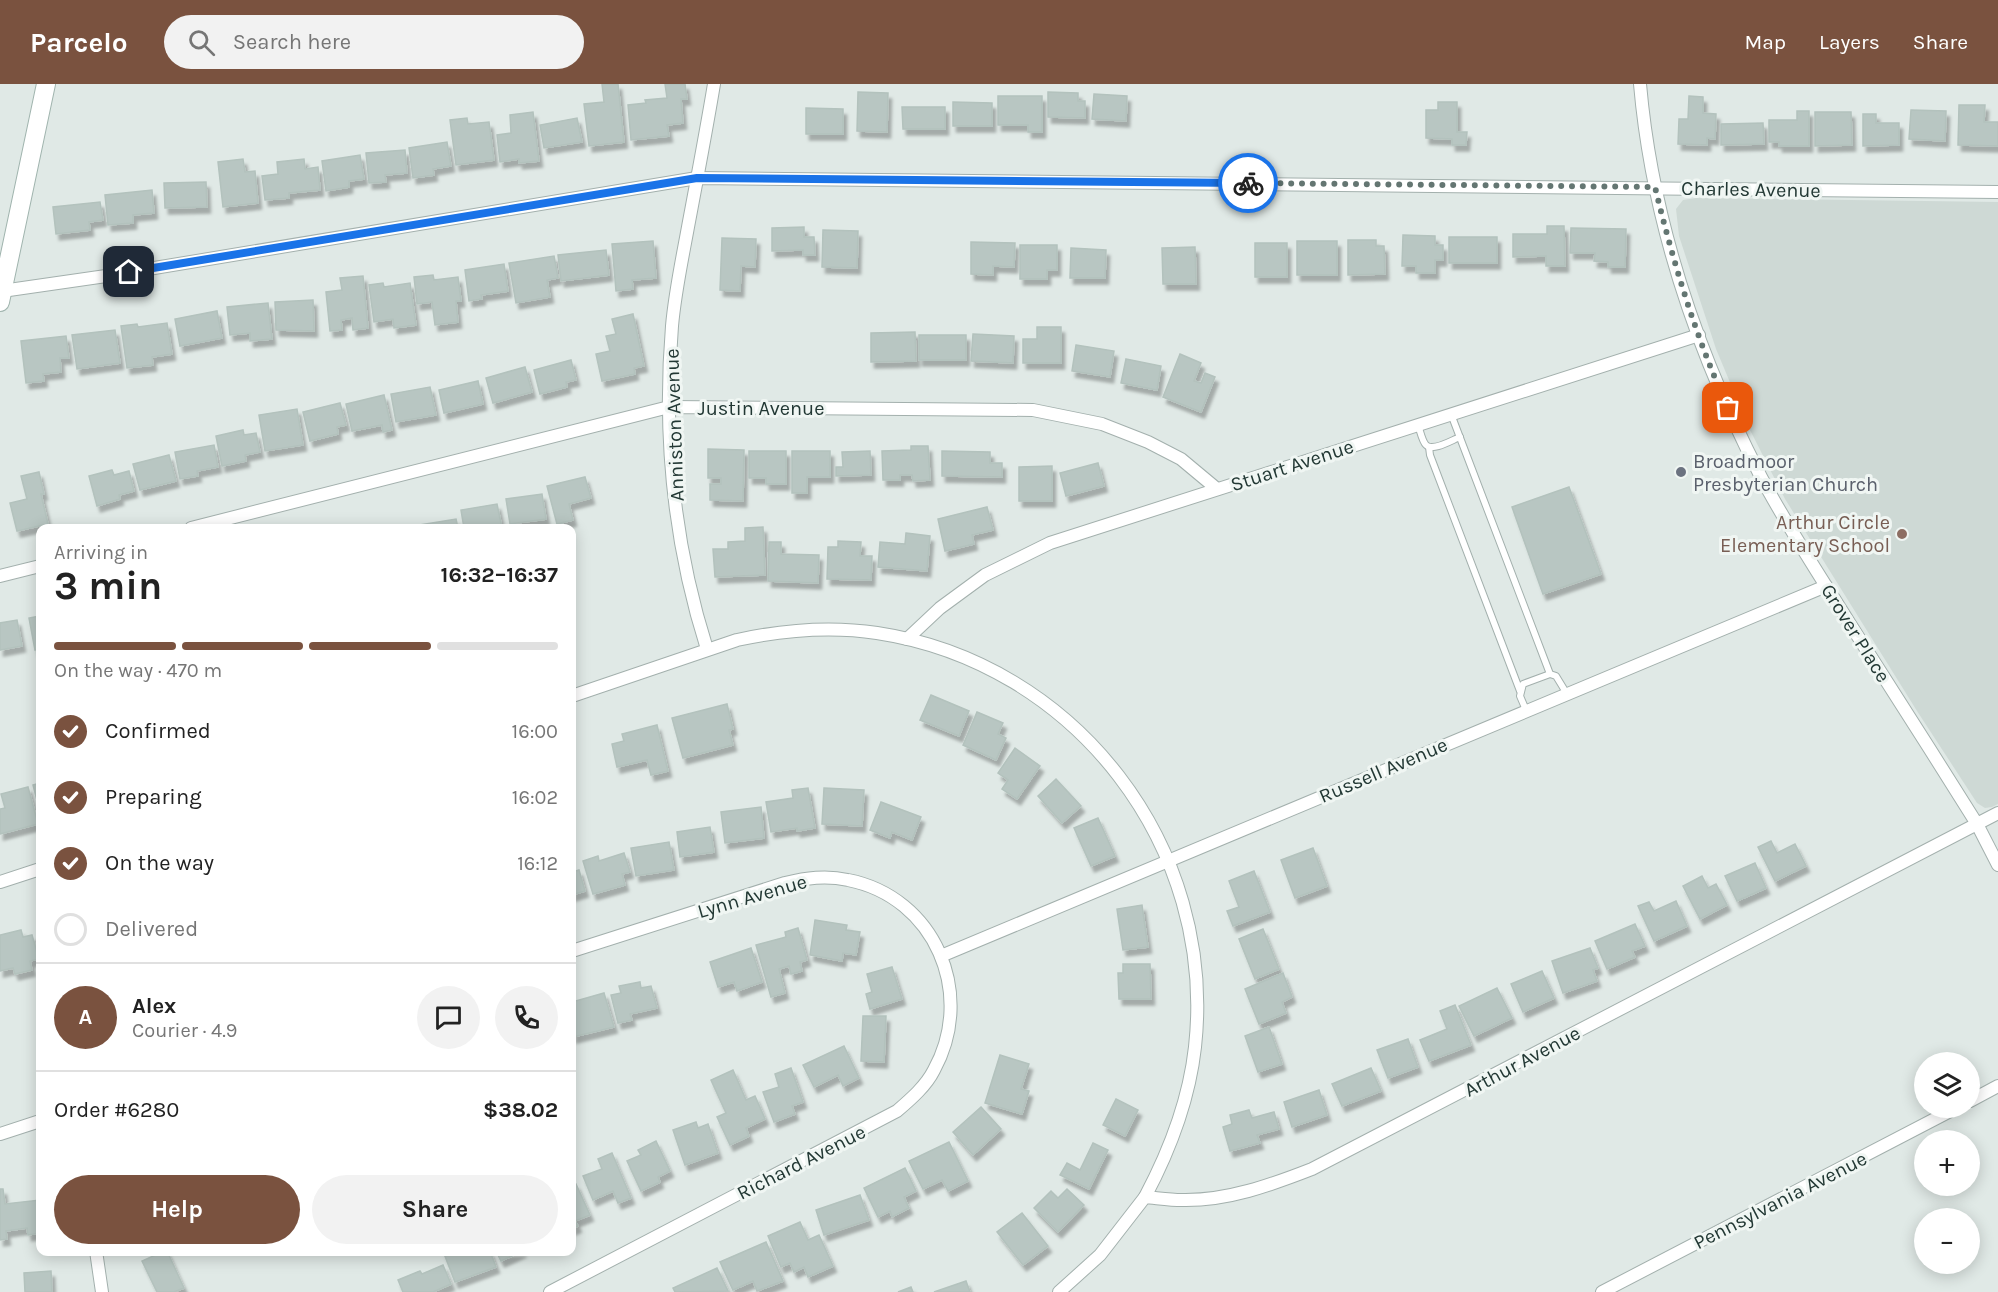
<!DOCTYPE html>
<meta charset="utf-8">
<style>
:root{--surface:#fff;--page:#f2f2f2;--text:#222;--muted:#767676;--line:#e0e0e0;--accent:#7a523f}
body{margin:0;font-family:Karla,sans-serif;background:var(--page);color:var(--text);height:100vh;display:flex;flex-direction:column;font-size:22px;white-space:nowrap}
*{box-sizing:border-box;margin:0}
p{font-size:20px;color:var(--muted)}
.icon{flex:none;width:33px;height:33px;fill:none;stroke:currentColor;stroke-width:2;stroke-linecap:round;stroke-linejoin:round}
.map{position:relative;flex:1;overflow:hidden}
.side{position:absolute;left:36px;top:440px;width:540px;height:732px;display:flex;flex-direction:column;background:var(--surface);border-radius:12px;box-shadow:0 3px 15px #0003}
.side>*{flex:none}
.controls{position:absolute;left:1914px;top:968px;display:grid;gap:12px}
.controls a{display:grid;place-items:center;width:66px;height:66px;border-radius:50%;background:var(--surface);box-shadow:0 3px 15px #0003;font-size:30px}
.pin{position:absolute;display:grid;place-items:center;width:51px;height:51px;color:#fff;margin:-26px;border-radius:12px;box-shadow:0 3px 9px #0006}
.courier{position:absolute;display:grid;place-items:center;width:60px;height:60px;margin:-30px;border:4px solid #1a73e8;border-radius:50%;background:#fff;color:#222;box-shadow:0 2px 8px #0007}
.head em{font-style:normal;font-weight:700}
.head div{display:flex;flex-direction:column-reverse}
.head{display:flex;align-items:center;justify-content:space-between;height:102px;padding:0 18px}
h1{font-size:39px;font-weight:700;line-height:45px}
.bar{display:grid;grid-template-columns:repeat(4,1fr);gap:9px 6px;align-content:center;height:72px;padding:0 18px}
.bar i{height:8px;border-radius:4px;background:var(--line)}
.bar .active{background:var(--accent)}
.bar p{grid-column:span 4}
.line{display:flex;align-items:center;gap:15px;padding:0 18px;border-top:2px solid var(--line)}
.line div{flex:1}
.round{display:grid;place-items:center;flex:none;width:63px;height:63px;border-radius:32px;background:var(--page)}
ol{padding:0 18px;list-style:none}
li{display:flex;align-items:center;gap:18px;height:66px}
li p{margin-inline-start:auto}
li .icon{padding:6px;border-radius:50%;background:var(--accent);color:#fff;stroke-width:4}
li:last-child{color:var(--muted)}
li i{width:33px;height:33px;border:3px solid var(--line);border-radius:50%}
.action{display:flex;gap:12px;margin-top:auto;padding:12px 18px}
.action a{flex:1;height:69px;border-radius:36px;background:var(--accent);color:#fff;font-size:24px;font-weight:700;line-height:69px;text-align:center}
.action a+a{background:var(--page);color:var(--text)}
header{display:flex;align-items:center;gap:36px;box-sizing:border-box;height:84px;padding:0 30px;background:var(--accent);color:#fff}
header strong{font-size:28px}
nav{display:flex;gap:33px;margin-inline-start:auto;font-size:21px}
.search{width:420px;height:54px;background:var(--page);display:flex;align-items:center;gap:15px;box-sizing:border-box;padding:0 21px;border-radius:33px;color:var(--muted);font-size:22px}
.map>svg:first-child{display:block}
</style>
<header>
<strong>Parcelo</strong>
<div class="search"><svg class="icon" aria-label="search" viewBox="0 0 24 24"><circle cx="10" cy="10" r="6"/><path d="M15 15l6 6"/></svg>Search here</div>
<nav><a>Map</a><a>Layers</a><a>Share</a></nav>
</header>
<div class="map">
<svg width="1998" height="1208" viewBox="0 0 1998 1208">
<defs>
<filter id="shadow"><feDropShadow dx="3.5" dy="6" stdDeviation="1.5" flood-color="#0004"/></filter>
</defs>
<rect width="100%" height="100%" fill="#e0e9e6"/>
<polygon fill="#ced9d5" points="1696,114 1998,118 1998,720 1992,723 1985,724 1977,719 1917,627 1785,415 1750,346 1716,265 1679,152 1676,125 1683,116"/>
<g fill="#b8c6c2" stroke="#b3c2bd" stroke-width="1.5" filter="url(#shadow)">
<polygon points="602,0 618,0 624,58 589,62 584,20 604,18"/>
<polygon points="665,0 685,0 687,15 681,15 683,39 667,41 669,52 631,56 628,21 646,19 645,16 667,14"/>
<polygon points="858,8 888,9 887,48 857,47"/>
<polygon points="1048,8 1078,9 1078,17 1085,17 1085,34 1048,33"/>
<polygon points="1094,10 1127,12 1126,37 1092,35"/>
<polygon points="998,12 1042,12 1042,48 1028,48 1028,41 998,41"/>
<polygon points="1689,12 1703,13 1703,29 1716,30 1715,55 1707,54 1707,61 1678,60 1679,35 1688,35"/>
<polygon points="953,18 992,19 992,42 953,42"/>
<polygon points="1438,18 1457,18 1457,48 1467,48 1466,61 1452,61 1452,55 1426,54 1426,26 1438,26"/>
<polygon points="1959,21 1985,21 1984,38 1998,38 1998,62 1958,61"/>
<polygon points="902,23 945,23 945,45 903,45"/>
<polygon points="806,24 843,25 843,50 806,50"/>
<polygon points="1911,26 1946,27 1945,57 1909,55"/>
<polygon points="1797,27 1809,27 1809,62 1779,62 1779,58 1769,58 1769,36 1797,36"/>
<polygon points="533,28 539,77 519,79 519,75 500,78 497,51 511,49 510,31"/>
<polygon points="1815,28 1851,28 1852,61 1815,62"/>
<polygon points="1863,30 1876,30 1876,39 1899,39 1899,61 1863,62"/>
<polygon points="467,34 468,40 489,38 494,76 456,81 450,36"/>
<polygon points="577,34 582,58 544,64 540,41"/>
<polygon points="1763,39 1764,60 1721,61 1721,40"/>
<polygon points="447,58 451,82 433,85 434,91 413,94 409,64"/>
<polygon points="405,66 407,89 385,91 386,98 369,99 366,69"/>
<polygon points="360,71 364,95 349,97 349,103 326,107 322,77"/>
<polygon points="243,75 245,88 255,87 258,119 223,123 218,78"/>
<polygon points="304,75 305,85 318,83 320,106 289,109 289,114 265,116 262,92 278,90 277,78"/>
<polygon points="206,98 207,123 165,124 164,99"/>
<polygon points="152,106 154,129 133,131 133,139 108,141 105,111"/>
<polygon points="100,118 103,136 89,138 90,146 56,150 53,123"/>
<polygon points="1547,142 1564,142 1565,182 1546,182 1546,172 1513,173 1513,150 1547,150"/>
<polygon points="804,143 804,153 814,153 815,171 803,171 803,166 772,167 772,144"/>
<polygon points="1571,144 1626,145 1625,183 1608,183 1608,178 1594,177 1595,169 1570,169"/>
<polygon points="823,146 858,147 857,184 822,183"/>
<polygon points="1403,151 1435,152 1435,161 1443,161 1443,176 1435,176 1435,189 1416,189 1416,182 1402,182"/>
<rect x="1449" y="153" width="48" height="26"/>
<polygon points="722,154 756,155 755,183 741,182 740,207 720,206"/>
<polygon points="1348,156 1376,156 1376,162 1384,162 1385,190 1348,191"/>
<polygon points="653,157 656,194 632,196 633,205 616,207 612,160"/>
<rect x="1297" y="157" width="40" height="34"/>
<polygon points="971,158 1015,159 1014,183 993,182 993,191 971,190"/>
<rect x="1255" y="159" width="32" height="34"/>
<polygon points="1020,161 1057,161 1057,186 1047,186 1047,195 1020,195"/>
<polygon points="1195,163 1196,200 1163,200 1162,164"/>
<polygon points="1071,164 1106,166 1105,194 1070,194"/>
<polygon points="606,166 609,191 561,197 558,171"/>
<polygon points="554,172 558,194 547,196 550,213 516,219 509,179"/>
<polygon points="504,180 508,207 481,211 482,215 469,217 465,186"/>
<polygon points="433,191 434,196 458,193 461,217 456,217 458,238 435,241 432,218 417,220 414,193"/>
<polygon points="363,192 368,244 353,246 352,234 341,236 342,246 330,247 326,208 342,206 340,194"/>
<polygon points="383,199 384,203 410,199 416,241 394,244 393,235 374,238 369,201"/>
<polygon points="313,216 314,247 276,246 275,218"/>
<polygon points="268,219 272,255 250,257 250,249 230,251 227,223"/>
<polygon points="217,227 222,254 180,262 175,235"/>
<polygon points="633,230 644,282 634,284 635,290 602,297 596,270 610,267 606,252 616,250 612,235"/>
<polygon points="167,239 172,270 152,273 153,281 127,284 121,242 137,240 138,243"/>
<polygon points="1037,243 1061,243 1061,279 1023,279 1023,255 1037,255"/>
<polygon points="115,246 120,279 77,285 72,251"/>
<polygon points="915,248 916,277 871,278 871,249"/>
<polygon points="973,250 1014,252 1013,279 971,277"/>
<rect x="919" y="251" width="47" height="25"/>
<polygon points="66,252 69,274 60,274 61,288 43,290 44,297 26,299 21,257"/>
<polygon points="1076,261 1114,267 1110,293 1072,287"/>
<polygon points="1180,270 1201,279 1194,297 1201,299 1205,289 1215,293 1201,328 1163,313"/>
<polygon points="1126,275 1161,282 1157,306 1121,299"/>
<polygon points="571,276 576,296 566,298 567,303 540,310 534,286"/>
<polygon points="525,283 532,308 493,319 486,294"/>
<polygon points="478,297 483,320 444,329 439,306"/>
<polygon points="430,303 436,331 396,338 391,310"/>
<polygon points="384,311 392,346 383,348 382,341 352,347 346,320"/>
<polygon points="340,319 346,341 337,343 338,350 310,357 303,328"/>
<polygon points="297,325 303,361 265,367 259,331"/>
<polygon points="243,346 244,351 256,349 260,368 245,371 246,377 222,382 216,352"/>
<polygon points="214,361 218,383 197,387 198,392 180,395 175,368"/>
<polygon points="911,362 928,362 930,396 913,397 912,391 900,391 900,396 883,396 882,367 911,366"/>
<polygon points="708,365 744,366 743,417 710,416 710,400 721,400 721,394 708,394"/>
<polygon points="749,367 786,367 786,400 766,400 766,394 749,394"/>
<polygon points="792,367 830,367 830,393 807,393 807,409 792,409"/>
<polygon points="870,367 871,391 836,392 836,383 843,383 842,368"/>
<polygon points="942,367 990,368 990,379 1002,379 1002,393 942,392"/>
<polygon points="169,371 176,397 140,406 133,380"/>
<polygon points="1098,379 1104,402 1066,412 1060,389"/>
<polygon points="1052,382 1052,417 1019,417 1019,383"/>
<polygon points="112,386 114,391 129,387 134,407 119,411 120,415 97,422 89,392"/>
<polygon points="39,388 44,410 41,410 48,440 17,447 10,419 27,415 21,392"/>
<polygon points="585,393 591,414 569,420 573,436 557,440 547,402"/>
<polygon points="1569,403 1601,490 1543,510 1512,423"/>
<polygon points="542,410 546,435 510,440 506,415"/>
<polygon points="497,420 502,444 464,444 461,426"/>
<polygon points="987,423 993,446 972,451 974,460 945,467 938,435"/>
<polygon points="456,435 458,444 420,444 420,441"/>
<polygon points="763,443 765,491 715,493 713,465 728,465 728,458 745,457 745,444"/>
<polygon points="906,449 930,452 927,487 878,483 880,458 905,460"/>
<polygon points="838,457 861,458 860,472 872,472 871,496 827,495 828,463 838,463"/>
<polygon points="769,458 781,458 781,470 819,471 818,499 768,497"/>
<polygon points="40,532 40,565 35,566 29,534"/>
<polygon points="17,536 22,562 0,566 0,539"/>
<polygon points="931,611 969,627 959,652 920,636"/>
<polygon points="727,620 733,645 729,646 733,661 683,674 672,634"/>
<polygon points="977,628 1003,639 998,650 1006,654 996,676 963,661"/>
<polygon points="657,641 668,687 651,691 647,676 617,683 612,660 624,657 622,650"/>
<polygon points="1015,664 1040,682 1017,715 1002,705 1008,696 998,689"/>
<polygon points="1056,695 1081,722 1062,739 1038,712"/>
<polygon points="40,699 40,728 33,701"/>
<polygon points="28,703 38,740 0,750 0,725 5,724 1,710"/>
<polygon points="808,704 815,744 797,747 797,744 771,748 766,718 793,714 792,706"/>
<polygon points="824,704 864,706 862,742 822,740"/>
<polygon points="881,718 921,733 912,756 892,748 890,754 870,746"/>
<polygon points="761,723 764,754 725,759 721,728"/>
<polygon points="1098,734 1115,772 1091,782 1074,744"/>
<polygon points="710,743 714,768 680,773 677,748"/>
<polygon points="1771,757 1777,769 1795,760 1806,782 1775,797 1758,763"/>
<polygon points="669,758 674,786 636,792 631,764"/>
<polygon points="1313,764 1327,802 1295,814 1281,776"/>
<polygon points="624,769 630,788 622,790 625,801 593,810 583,777 598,772 599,777"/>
<polygon points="1755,779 1766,804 1737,817 1725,792"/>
<polygon points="579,786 585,807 572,811 572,788"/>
<polygon points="1254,787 1270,828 1233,842 1227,827 1239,823 1229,797"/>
<polygon points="1702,792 1708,804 1716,800 1727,821 1700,835 1683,802"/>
<polygon points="1676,817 1687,842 1654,857 1638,822 1649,818 1654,827"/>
<polygon points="1142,821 1148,863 1123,866 1117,825"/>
<polygon points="815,836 847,841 846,846 860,848 856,871 843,869 842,877 810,871"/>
<polygon points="1635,840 1645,862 1632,867 1635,873 1607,885 1595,857"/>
<polygon points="798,844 807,876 800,878 802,887 791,890 789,882 779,885 785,909 771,913 756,861 786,853 785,848"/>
<polygon points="1263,845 1279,885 1255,895 1239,855"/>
<polygon points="21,846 23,853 32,851 39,875 30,877 32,886 15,890 13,884 0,887 0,851"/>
<polygon points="751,864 762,898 737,907 734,898 718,903 710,878"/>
<polygon points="1590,864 1598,884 1593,886 1597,897 1563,909 1552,877"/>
<polygon points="1123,880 1150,880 1151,915 1119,915 1118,889 1123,889"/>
<polygon points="892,883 902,915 870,925 866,910 872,908 867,890"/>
<polygon points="1542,887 1554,914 1523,928 1511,900"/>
<polygon points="1283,889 1292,913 1282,918 1286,929 1259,940 1245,905"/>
<polygon points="640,898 641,904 651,902 657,924 630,930 632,936 618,939 611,911 621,909 619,902"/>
<polygon points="1497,904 1512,934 1474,952 1459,922"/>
<polygon points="604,909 614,943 573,953 572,918"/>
<polygon points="1455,921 1471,961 1429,977 1420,956 1447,945 1440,927"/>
<polygon points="863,932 886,932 884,978 861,977"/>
<polygon points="1269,943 1282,980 1258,988 1245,952"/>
<polygon points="1408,955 1418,983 1388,994 1377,966"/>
<polygon points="844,962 859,994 843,1002 838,991 814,1003 803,981"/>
<polygon points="1000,971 1029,980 1021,1005 1029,1007 1022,1030 985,1019"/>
<polygon points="791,984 803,1018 792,1022 795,1030 774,1038 763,1008 779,1003 775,990"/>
<polygon points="1371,984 1381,1007 1342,1022 1332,1000"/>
<polygon points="733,986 746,1016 755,1012 765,1035 746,1044 749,1052 730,1061 717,1033 726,1029 711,996"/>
<polygon points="1319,1006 1327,1031 1292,1043 1284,1018"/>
<polygon points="1116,1015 1138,1026 1125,1052 1103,1041"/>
<polygon points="981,1023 1001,1045 973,1071 953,1048"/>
<polygon points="1249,1026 1252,1034 1274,1028 1279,1045 1257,1051 1260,1059 1230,1067 1223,1043 1232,1040 1230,1031"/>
<polygon points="696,1038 698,1044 708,1040 718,1069 685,1081 673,1046"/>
<polygon points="656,1057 670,1087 658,1093 660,1098 641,1107 627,1077 641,1071 638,1066"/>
<polygon points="949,1058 968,1097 948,1107 942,1096 923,1105 909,1077"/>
<polygon points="1093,1059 1108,1066 1089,1105 1060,1091 1067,1079 1080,1086"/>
<polygon points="612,1069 631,1114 618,1119 613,1107 593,1116 583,1092 602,1085 598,1075"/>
<polygon points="905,1084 916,1107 904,1113 909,1124 892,1133 890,1127 878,1133 864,1104"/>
<polygon points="576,1100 590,1131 575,1137 578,1142 572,1145 572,1102"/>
<polygon points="0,1105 3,1105 5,1120 40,1116 40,1149 28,1151 27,1144 6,1147 7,1155 0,1156"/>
<polygon points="1067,1105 1084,1121 1058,1148 1034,1124 1051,1107 1058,1114"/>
<polygon points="860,1111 869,1136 824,1151 816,1126"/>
<polygon points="1022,1129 1048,1162 1023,1181 997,1148"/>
<polygon points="800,1138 808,1156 819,1151 833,1182 808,1193 804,1183 794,1188 790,1179 781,1183 768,1152"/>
<polygon points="766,1158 783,1197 757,1207 753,1197 733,1206 720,1178"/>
<polygon points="164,1167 167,1167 184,1204 174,1208 157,1208 142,1177"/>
<polygon points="443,1167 457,1167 458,1170 467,1167 490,1167 496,1183 455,1198"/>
<polygon points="496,1167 523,1167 501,1177"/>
<polygon points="443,1181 451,1200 433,1208 403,1208 398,1196 420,1187 422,1190"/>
<polygon points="717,1184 728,1207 675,1208 673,1204"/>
<polygon points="51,1187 52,1208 25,1208 24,1189"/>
<polygon points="966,1197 970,1208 934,1208"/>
<polygon points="911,1203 913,1208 898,1208"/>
</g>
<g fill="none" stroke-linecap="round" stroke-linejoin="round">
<defs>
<g id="lane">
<polyline points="1451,330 1550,590 1556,592 1567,610"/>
<path d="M1418,341c2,5 4,16 8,20 7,7 26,-5 34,-8"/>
<polyline points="1429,363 1430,371 1520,607"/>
<polyline points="1526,626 1520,612 1523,600 1550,590"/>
</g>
<g id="street">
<path d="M1640,0c12,137 58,271 121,393 27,51 59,99 89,147 43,67 85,133 127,200l21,41"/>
<polyline points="2,207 106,192 697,94 1998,108"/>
<polyline points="191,444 669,323 1033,326 1102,340 1148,358 1181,375 1217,405"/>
<polyline points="0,492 40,482"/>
<polyline points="907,555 940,524 985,491 1050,459 1699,251"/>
<path d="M707,565c-33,-104 -44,-215 -35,-323 3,-34 10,-66 16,-99 9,-48 18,-95 26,-143"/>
<path d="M572,612l165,-56c46,-10 94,-14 140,-7 199,30 340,214 318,414 -6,54 -25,103 -50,150"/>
<polyline points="0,798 40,785"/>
<polyline points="941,872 1826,502"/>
<polyline points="1970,1017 1998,1002"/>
<polyline points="0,1050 40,1037"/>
<polyline points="96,1167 102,1208"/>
<path d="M550,1208l347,-181c14,-12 29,-25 37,-41 42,-76 1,-173 -86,-190 -22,-5 -42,-2 -63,3l-213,68"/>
<path d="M1059,1208l41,-37 45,-58c12,1 25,3 37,3 45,1 89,-15 130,-31l686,-356"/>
<polyline points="1602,1208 1958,1023"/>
</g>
<polyline id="secondary" points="0,218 46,0"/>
</defs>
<use href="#lane" stroke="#a3b0ad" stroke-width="8"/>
<use href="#street" stroke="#a3b0ad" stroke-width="14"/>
<use href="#secondary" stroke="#a0b4ae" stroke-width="20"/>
<use href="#lane" stroke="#fff" stroke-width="6"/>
<use href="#street" stroke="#fff" stroke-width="12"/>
<use href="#secondary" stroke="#fff" stroke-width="18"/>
</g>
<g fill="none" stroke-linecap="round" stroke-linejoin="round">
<path stroke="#647672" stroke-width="6" stroke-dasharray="0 10.8" d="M1248,99l407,4c18,75 41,151 73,221"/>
<polyline stroke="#1a73e8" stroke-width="8" points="129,188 697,94 1248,99"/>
</g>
<circle fill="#6b7280" stroke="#f0f6f3" stroke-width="2" cx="1681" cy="388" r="6"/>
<circle fill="#8d6e63" stroke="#f0f6f3" stroke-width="2" cx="1902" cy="450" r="6"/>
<g text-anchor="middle" stroke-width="6" stroke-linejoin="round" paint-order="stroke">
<g font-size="20" fill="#223834" stroke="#f0f6f3">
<text transform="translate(1751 105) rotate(1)" y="7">Charles Avenue</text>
<text x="761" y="331">Justin Avenue</text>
<text transform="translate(674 341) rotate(-92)" y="7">Anniston Avenue</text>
<text transform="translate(1292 381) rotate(-18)" y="7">Stuart Avenue</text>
<text transform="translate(1856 549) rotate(58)" y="7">Grover Place</text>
<text transform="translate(1383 686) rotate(-23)" y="7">Russell Avenue</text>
<text transform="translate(752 812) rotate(-16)" y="7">Lynn Avenue</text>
<text transform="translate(1522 977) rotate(-28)" y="7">Arthur Avenue</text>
<text transform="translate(801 1078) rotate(-27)" y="7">Richard Avenue</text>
<text transform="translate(1780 1116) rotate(-27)" y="7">Pennsylvania Avenue</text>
</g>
<g font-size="20" fill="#5b616d" stroke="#f0f6f3" text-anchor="start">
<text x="1693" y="384">Broadmoor<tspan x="1693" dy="23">Presbyterian Church</tspan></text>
</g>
<g font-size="20" fill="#785e54" stroke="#f0f6f3" text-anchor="end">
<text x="1890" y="445">Arthur Circle<tspan x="1890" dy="23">Elementary School</tspan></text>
</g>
</g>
</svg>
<div class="controls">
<a><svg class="icon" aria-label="layers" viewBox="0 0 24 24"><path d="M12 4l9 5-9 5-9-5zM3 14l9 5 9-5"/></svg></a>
<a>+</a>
<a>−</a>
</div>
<div class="pin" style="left:1728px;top:324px;background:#ea580c"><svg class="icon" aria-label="bag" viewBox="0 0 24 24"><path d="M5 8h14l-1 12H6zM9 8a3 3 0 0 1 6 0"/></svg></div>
<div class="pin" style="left:129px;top:188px;background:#1f2937"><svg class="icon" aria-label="home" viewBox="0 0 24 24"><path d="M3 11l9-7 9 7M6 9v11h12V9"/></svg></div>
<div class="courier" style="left:1248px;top:99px"><svg class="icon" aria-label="bike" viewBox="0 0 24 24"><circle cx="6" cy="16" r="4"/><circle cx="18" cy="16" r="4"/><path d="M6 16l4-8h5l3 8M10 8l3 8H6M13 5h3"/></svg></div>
<section class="side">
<div class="head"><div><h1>3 min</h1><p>Arriving in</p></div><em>16:32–16:37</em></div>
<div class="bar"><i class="active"></i><i class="active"></i><i class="active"></i><i></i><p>On the way · 470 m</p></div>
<ol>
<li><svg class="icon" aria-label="check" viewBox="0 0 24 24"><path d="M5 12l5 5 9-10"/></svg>Confirmed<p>16:00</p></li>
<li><svg class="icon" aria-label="check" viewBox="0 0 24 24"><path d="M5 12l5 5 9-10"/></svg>Preparing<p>16:02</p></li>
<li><svg class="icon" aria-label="check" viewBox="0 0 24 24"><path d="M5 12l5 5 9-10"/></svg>On the way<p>16:12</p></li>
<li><i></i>Delivered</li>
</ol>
<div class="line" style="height:108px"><b class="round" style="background:var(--accent);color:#fff">A</b><div><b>Alex</b><p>Courier · 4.9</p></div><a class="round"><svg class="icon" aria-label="chat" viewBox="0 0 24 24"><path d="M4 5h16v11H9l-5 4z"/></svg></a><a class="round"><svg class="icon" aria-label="phone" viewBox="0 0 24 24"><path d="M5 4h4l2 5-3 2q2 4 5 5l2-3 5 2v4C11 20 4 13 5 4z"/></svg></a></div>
<div class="line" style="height:78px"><div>Order #6280</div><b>$38.02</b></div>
<div class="action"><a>Help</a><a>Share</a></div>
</section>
</div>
